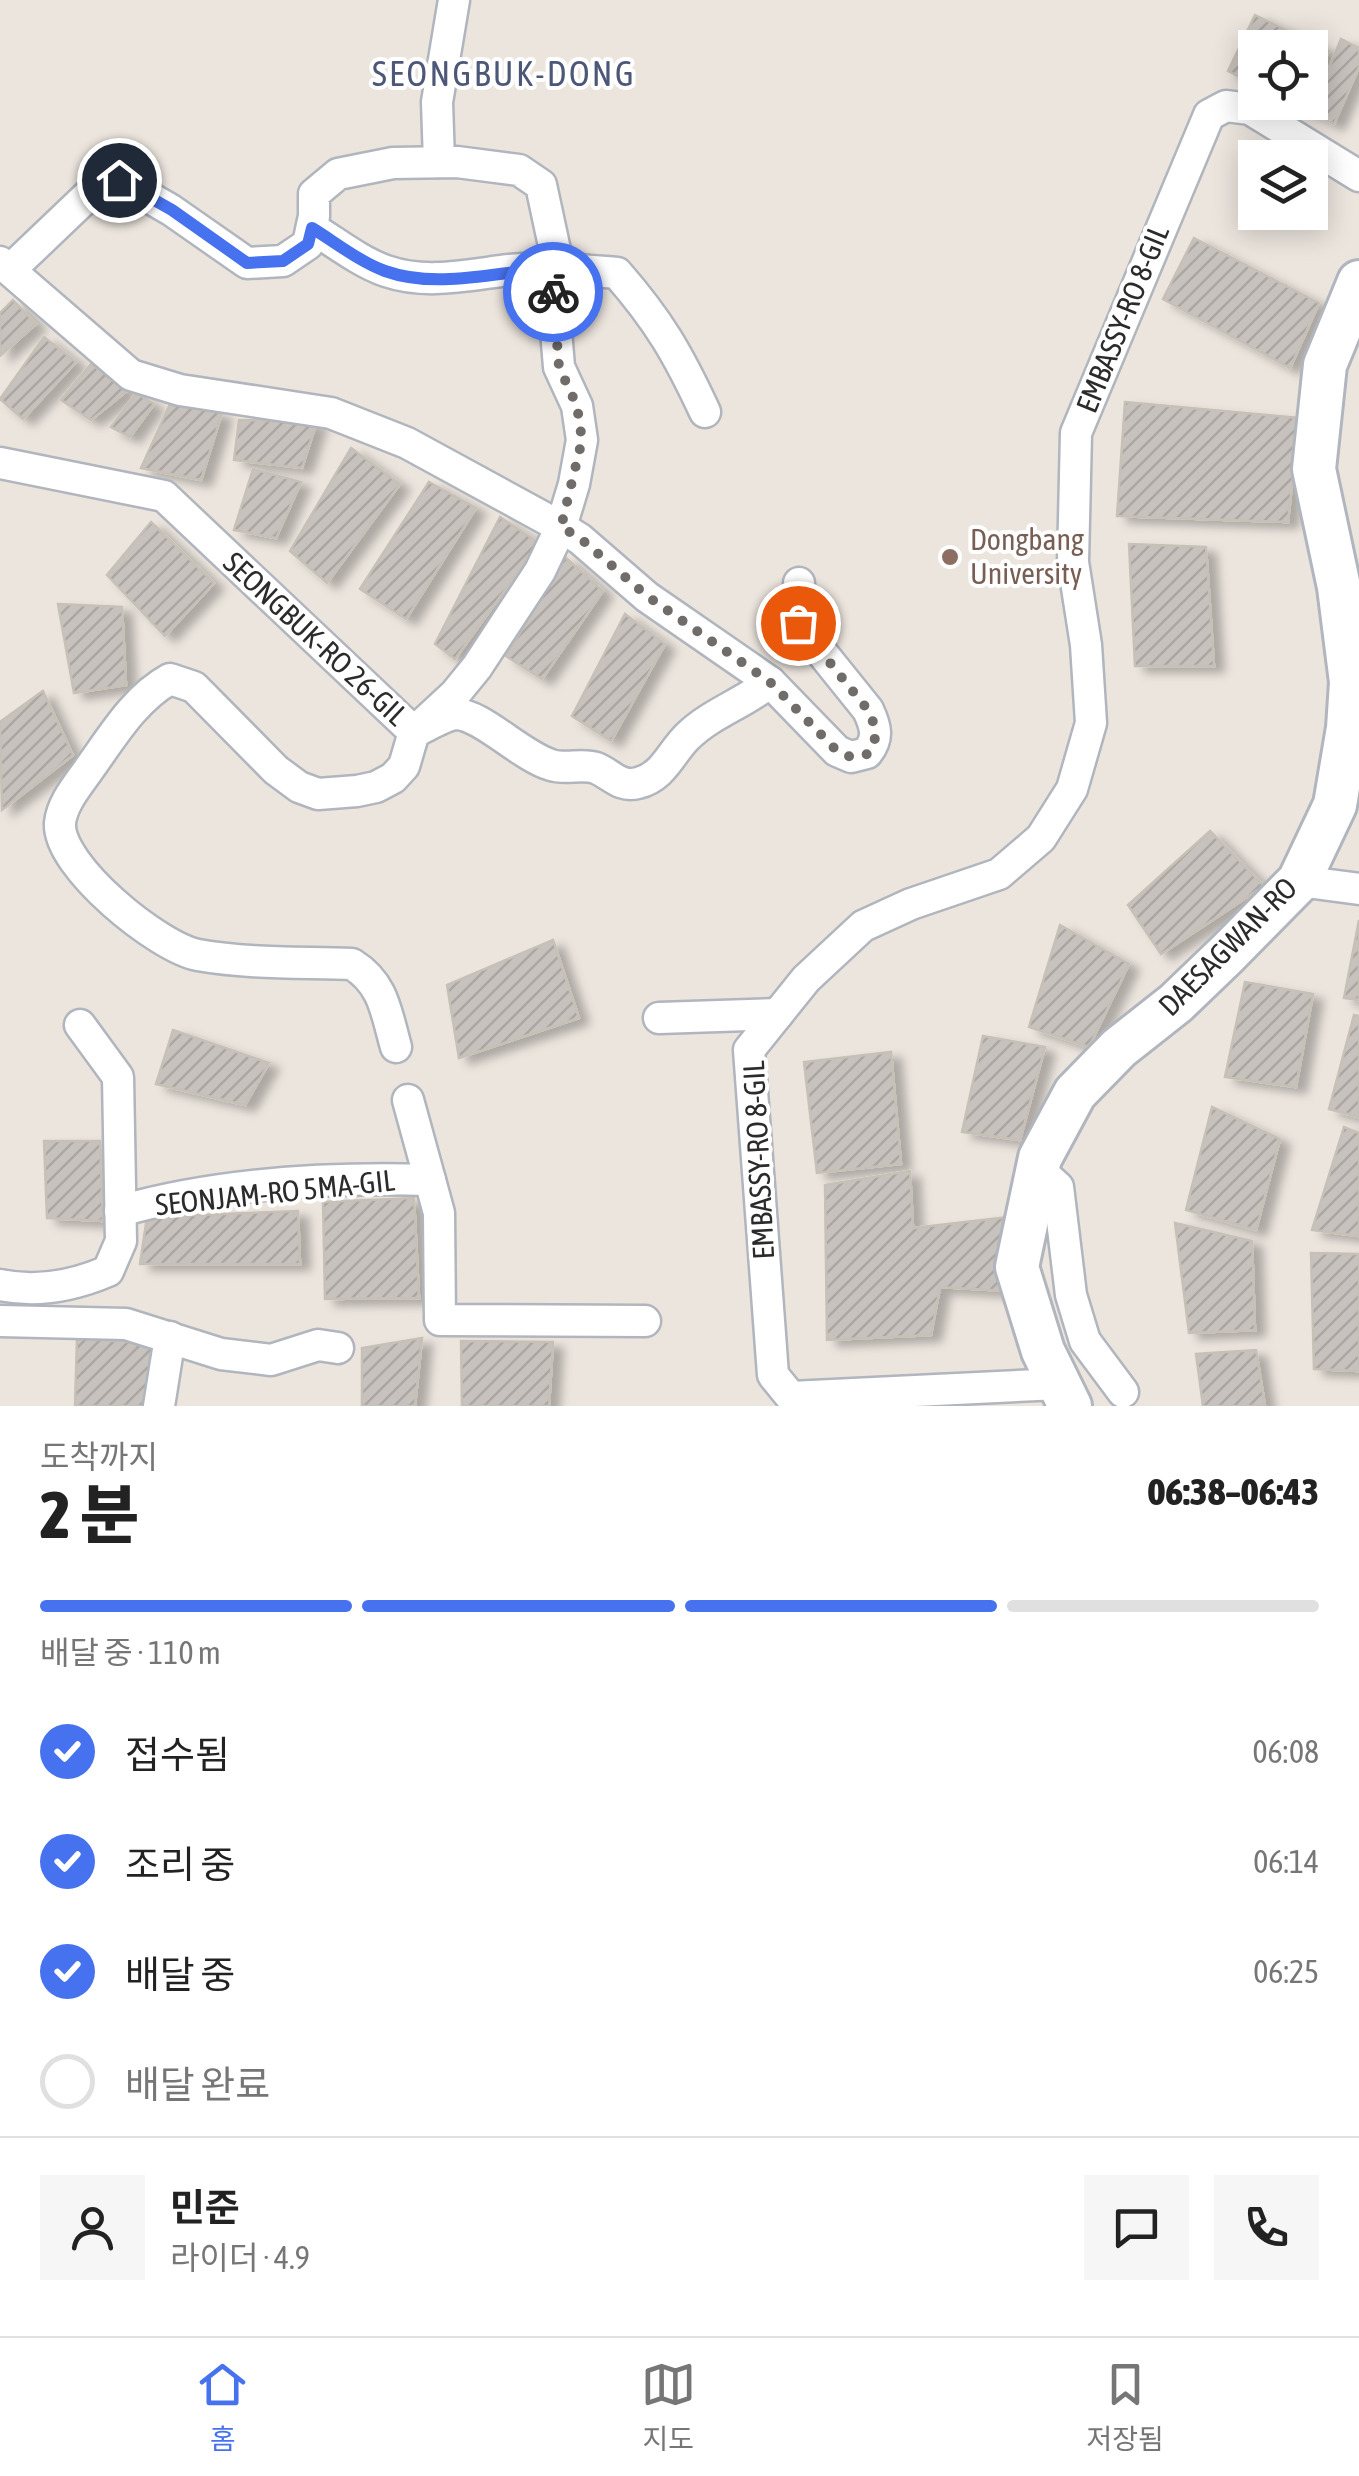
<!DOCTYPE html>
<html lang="ko">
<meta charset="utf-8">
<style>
:root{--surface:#fff;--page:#f6f6f6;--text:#222;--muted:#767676;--line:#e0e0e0;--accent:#4772ef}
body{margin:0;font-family:"Asap Condensed","Noto Sans KR",sans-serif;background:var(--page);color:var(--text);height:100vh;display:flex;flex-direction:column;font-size:38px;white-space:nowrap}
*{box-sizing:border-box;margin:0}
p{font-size:32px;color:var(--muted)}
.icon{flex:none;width:55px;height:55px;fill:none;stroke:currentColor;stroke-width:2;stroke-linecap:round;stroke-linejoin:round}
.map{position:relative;height:1406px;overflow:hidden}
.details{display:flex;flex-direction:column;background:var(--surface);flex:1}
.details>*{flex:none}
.tools{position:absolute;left:1238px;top:30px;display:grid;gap:20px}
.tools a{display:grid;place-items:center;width:90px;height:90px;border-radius:0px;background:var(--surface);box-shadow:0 5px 25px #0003;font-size:50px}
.pin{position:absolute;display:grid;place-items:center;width:85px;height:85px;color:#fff;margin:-42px;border:5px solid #fff;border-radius:50%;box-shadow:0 2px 10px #0007}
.courier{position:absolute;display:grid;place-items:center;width:100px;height:100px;margin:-50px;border:8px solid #4772ef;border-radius:50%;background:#fff;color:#222;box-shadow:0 2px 12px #0007}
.overview em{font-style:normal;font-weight:800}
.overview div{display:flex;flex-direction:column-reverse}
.overview{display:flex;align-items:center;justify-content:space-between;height:170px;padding:0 40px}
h1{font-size:65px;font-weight:800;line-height:75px}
.bar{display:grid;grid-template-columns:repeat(4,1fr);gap:15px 10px;align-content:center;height:120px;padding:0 40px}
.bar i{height:12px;border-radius:8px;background:var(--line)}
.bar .current{background:var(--accent)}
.bar p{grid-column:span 4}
.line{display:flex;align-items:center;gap:25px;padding:0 40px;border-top:2px solid var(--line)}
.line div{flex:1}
.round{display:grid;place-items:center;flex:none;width:105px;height:105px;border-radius:0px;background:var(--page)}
ol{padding:0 40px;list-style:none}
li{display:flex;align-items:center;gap:30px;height:110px}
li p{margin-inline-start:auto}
li .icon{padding:10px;border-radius:50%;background:var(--accent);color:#fff;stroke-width:4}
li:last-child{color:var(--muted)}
li i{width:55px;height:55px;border:5px solid var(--line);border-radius:50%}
.dock{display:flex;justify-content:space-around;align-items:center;height:140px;border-top:2px solid var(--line);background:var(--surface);font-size:28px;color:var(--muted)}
.dock a{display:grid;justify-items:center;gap:5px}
.dock .current{color:var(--accent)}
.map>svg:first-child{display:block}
</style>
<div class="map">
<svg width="1359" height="1406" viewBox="0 0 1359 1406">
<defs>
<pattern id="building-hatch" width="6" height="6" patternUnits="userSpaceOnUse" patternTransform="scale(2.5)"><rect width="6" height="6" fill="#c7c2bd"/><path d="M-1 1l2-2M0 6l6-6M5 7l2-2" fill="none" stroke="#aba7a3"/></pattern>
<filter id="shadow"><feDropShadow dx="10" dy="6" stdDeviation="5" flood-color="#0004"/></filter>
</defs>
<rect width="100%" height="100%" fill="#ece5de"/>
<g fill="url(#building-hatch)" stroke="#c7c0b7" stroke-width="2.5" filter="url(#shadow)">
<polygon points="1255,15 1329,51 1320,70 1327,73 1341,39 1359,48 1359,67 1334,124 1290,102 1310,102 1310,48 1255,48 1255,85 1228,71"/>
<polygon points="1194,238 1319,303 1290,368 1163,299"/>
<polygon points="13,300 36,324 0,356 0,313"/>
<polygon points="44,337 76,362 23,419 0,399"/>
<polygon points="91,364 128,390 91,420 61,400"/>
<polygon points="136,393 154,404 130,437 111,427"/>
<polygon points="1125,402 1299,418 1288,522 1117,516"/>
<polygon points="170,404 222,413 201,480 141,468"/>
<polygon points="239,420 317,421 302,468 234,460"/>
<polygon points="351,448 400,484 327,583 290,551"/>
<polygon points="253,469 301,482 276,538 234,530"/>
<polygon points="429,482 476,508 406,619 360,589"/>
<polygon points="500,517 539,543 455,659 435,644"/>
<polygon points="151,522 214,583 165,636 107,575"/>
<polygon points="1129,544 1206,547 1214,666 1135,666"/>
<polygon points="565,557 603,591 542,679 506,656"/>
<polygon points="58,604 122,607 126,685 74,693"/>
<polygon points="625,614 665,644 611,741 572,716"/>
<polygon points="43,691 73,755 2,810 0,722"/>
<polygon points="1210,831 1264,886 1161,954 1128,905"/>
<polygon points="1359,920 1359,1000 1344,998"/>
<polygon points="1060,925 1129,964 1089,1047 1029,1027"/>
<polygon points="553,940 579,1018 459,1058 447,985"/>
<polygon points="1245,982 1313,994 1296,1087 1225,1077"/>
<polygon points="1354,1015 1359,1016 1359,1117 1329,1109"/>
<polygon points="173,1030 269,1063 245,1105 156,1084"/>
<polygon points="983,1036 1045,1047 1020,1140 962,1132"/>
<polygon points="891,1052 901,1164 817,1173 804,1062"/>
<polygon points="1212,1107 1280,1139 1256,1230 1186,1210"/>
<polygon points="1344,1127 1359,1133 1359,1236 1312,1230"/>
<polygon points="44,1141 100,1141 103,1221 47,1218"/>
<polygon points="910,1171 913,1228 1009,1217 1007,1291 940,1287 931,1335 827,1340 825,1185"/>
<polygon points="414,1198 419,1298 325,1299 323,1202"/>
<polygon points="298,1211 300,1264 140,1264 147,1217"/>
<polygon points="1175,1223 1252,1241 1255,1330 1189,1333"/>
<polygon points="1311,1253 1359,1254 1359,1371 1314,1369"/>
<polygon points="77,1338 153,1344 145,1406 75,1406"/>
<polygon points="422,1338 415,1406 362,1406 362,1348"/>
<polygon points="461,1341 553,1342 549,1406 462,1406"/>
<polygon points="1256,1350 1265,1406 1203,1406 1196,1354"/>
</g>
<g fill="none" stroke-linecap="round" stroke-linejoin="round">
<defs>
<g id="minor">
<polyline points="439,162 437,102 454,0"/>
<path d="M312,228c23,14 48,34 74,43 41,14 81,4 123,-1 36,-4 72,0 108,3 42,48 61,81 88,139"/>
<path d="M0,262l131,113 49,15 151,23 76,30 154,84 19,12 67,58 123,85 67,69 14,6 16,-4c12,-15 9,-26 1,-43l-70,-87 1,-40"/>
<path d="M11,269l88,-84 20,-5 52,30 76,53 36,-2 25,-17 6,-28v-22l24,-20 55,-11 64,-1 62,8 22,15 15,70 -4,27 7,85 18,39 5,34 -8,44 -13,43 -21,44 -63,96 -22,27 -41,38 -10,34 -11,12 -17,9 -19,4 -39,3 -19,-7 -23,-17 -82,-83 -24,-8c-35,19 -58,58 -81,90 -11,16 -27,34 -29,54 -3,43 99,125 138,132 50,9 104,7 154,9 32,20 34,48 44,83"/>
<path d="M0,463l164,33 250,236c12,-5 30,-17 42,-18 25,0 65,42 95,51 15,5 31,-2 45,3 15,6 24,20 42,15 25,-6 32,-29 49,-46 24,-24 58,-34 83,-55"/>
<polyline points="1299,881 1359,889"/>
<polyline points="659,1018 778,1014"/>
<polyline points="408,1100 439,1213 440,1320 645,1321"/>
<polyline points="1037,1168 1058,1187 1071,1295 1085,1341 1123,1392"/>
<path d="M120,1211c98,-28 208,-34 310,-31"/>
<path d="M0,1285c38,8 73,1 108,-14l13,-30 -3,-164 -38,-52"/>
<polyline points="0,1321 126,1324 221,1354 271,1360 318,1345 338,1348"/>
<polyline points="1059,1384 791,1397 773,1375 749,1050 806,979 863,926 911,904 999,874 1041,838 1072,789 1091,723 1086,645 1073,562 1076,433 1209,115 1226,106 1250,109 1359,176"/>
<polyline points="159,1406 170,1337"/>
</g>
<polyline id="secondary" points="1070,1406 1043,1351 1017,1267 1040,1158 1075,1093 1119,1048 1176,1003 1227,954 1299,881 1335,805 1348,728 1351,682 1339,587 1314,469 1325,365 1359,282"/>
</defs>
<use href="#minor" stroke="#b1b5bd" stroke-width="35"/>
<use href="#secondary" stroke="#b1b5bd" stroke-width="48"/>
<use href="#minor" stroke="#fff" stroke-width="30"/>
<use href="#secondary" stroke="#fff" stroke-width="42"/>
</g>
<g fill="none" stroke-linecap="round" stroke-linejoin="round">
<path stroke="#6f6c6a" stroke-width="10" stroke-dasharray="0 18" d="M553,292l6,75 18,39 5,34 -21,87 19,11 67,58 123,86 67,69 14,6 17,-3c11,-16 8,-27 0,-44l-70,-87"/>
<path stroke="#4772ef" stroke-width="12" d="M119,180l53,30 75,53 36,-2 25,-17 4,-16c23,14 48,34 73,43 53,19 115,0 169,-3l-1,24"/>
</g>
<circle fill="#8d6e63" stroke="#fff" stroke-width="4" cx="950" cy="557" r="10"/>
<g text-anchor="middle" stroke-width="8" stroke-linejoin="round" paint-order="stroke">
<g font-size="30" fill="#2b2b2b" stroke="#fff">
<text transform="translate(1123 319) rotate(-68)" y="10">EMBASSY-RO 8-GIL</text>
<text transform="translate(315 639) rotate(43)" y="10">SEONGBUK-RO 26-GIL</text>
<text transform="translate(1228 947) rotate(-45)" y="10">DAESAGWAN-RO</text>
<text transform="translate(759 1160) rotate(-93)" y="10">EMBASSY-RO 8-GIL</text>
<text transform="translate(275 1193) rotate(-6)" y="10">SEONJAM-RO 5MA-GIL</text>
</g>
<g font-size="30" fill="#785e54" stroke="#fff" text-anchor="start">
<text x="970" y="550">Dongbang<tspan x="970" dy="34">University</tspan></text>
</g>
<g font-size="35" letter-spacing="2.5" fill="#4d5879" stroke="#fff">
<text x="504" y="86">SEONGBUK-DONG</text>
</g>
</g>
</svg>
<div class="tools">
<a><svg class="icon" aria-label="locate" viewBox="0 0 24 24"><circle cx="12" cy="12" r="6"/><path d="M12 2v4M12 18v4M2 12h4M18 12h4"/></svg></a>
<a><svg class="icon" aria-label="layers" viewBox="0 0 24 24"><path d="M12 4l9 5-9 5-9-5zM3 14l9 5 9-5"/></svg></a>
</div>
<div class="pin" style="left:798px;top:623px;background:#ea580c"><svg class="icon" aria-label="bag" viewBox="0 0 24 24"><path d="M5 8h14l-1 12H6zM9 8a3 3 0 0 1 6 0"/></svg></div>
<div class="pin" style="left:119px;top:180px;background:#1f2937"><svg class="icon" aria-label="home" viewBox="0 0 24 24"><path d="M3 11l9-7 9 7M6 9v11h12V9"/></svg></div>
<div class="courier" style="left:553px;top:292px"><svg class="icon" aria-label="bike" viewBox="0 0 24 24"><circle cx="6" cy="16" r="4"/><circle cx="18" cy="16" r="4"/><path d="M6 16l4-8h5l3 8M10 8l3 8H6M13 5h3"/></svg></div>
</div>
<section class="details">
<div class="overview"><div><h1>2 분</h1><p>도착까지</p></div><em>06:38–06:43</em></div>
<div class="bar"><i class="current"></i><i class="current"></i><i class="current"></i><i></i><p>배달 중 · 110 m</p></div>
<ol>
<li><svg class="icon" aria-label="check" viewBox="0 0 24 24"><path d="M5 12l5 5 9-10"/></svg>접수됨<p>06:08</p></li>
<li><svg class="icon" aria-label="check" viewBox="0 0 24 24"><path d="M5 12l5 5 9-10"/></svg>조리 중<p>06:14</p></li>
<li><svg class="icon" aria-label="check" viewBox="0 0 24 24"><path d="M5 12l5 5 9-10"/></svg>배달 중<p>06:25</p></li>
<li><i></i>배달 완료</li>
</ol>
<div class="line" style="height:180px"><a class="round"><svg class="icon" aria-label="person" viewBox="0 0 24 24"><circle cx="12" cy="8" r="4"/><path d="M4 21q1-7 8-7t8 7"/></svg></a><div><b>민준</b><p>라이더 · 4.9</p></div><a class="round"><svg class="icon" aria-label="chat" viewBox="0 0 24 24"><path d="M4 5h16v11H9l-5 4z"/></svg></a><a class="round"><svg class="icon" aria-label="phone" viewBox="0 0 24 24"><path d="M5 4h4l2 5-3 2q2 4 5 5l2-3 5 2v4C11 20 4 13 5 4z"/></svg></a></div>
</section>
<nav class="dock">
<a class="current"><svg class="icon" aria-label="home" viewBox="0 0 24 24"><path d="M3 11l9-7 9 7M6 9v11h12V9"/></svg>홈</a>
<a><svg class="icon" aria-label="map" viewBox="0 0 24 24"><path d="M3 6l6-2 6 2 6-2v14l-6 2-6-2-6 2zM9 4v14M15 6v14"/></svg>지도</a>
<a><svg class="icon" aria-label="saved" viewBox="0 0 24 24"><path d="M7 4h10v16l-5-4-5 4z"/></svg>저장됨</a>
</nav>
